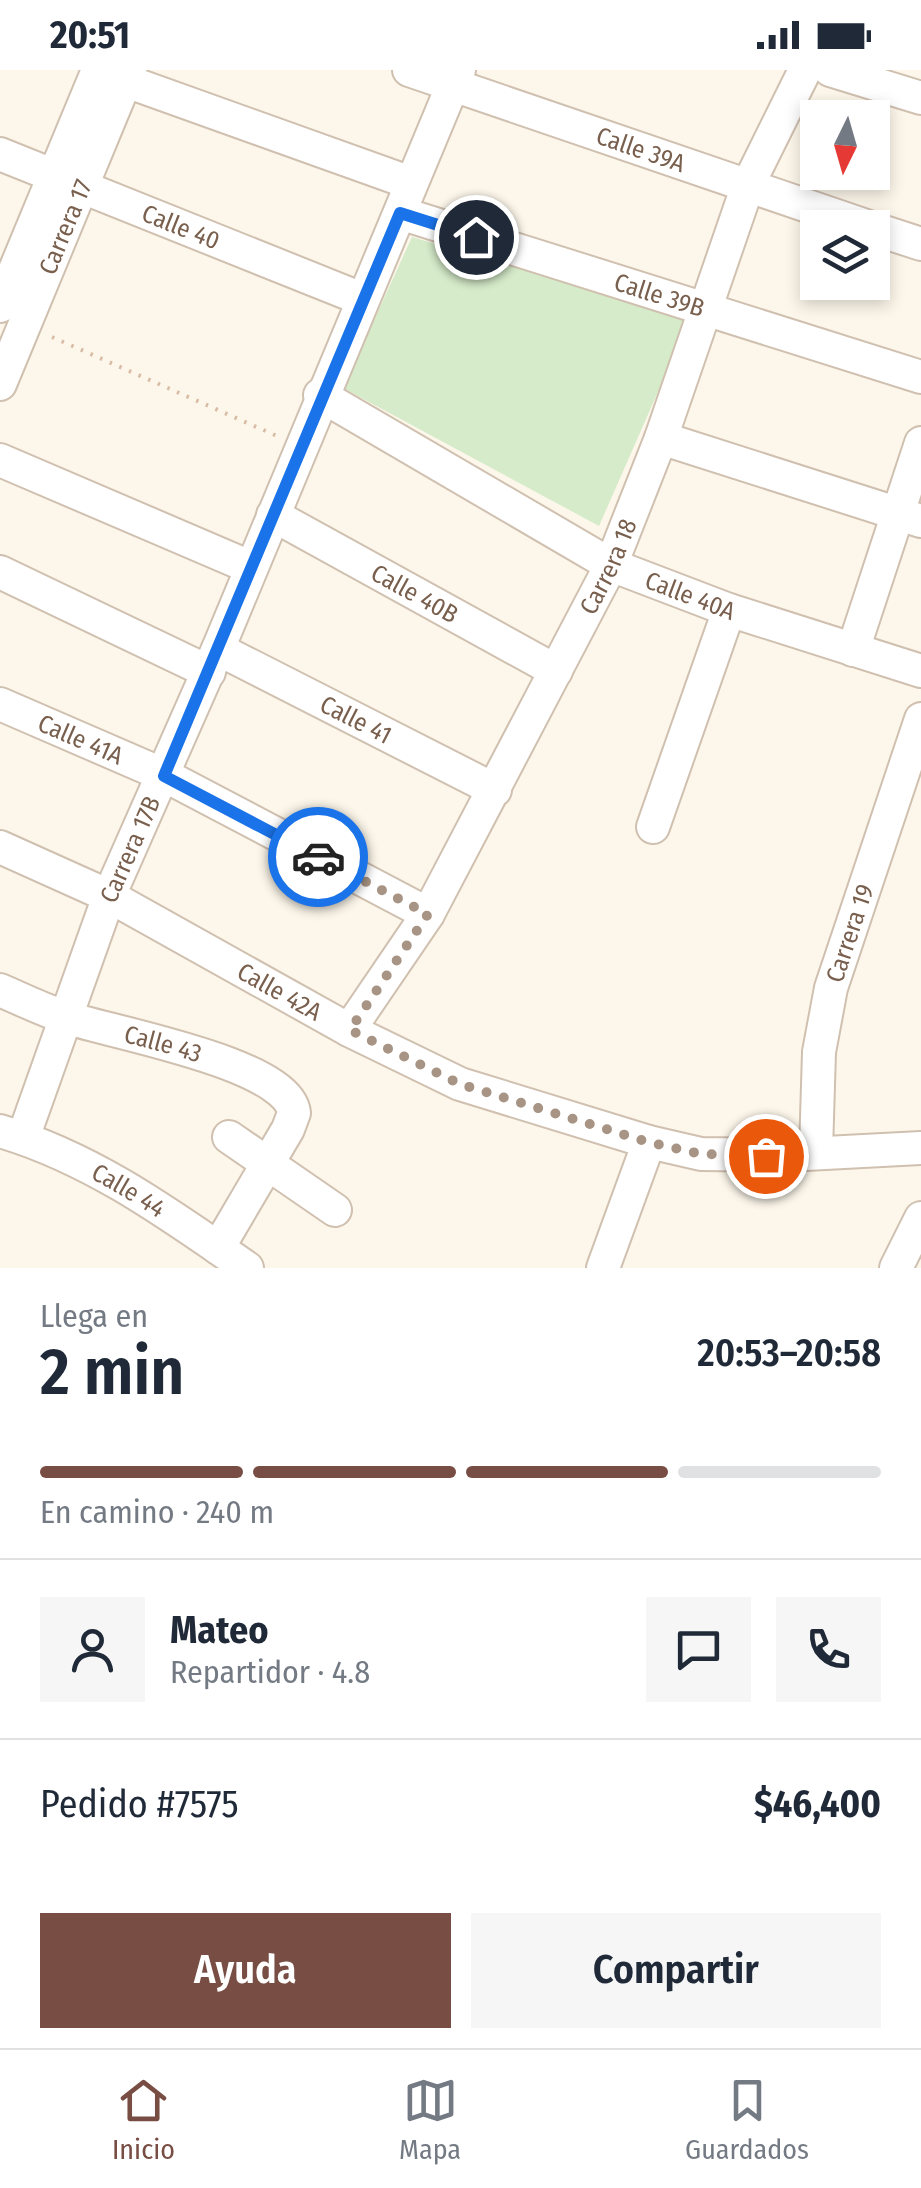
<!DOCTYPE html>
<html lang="es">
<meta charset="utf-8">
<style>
:root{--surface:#fff;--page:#f6f6f7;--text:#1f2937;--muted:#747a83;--line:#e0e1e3;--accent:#784d43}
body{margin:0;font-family:"Fira Sans Condensed",sans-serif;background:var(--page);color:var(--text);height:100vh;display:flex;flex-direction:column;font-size:38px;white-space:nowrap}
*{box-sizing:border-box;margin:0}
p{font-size:32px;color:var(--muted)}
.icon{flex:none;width:55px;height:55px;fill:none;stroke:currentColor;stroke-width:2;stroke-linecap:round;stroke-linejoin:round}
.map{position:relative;height:1198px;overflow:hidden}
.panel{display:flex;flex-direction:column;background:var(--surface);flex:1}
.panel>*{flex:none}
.needle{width:65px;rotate:185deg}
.fabs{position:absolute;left:800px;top:30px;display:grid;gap:20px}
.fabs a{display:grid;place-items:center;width:90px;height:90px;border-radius:0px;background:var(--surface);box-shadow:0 5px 15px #0003;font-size:50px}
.pin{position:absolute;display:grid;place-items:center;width:85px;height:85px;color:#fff;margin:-42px;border:5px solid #fff;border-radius:50%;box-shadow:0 2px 10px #0007}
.courier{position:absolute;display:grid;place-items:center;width:100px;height:100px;margin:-50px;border:8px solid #1a73e8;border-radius:50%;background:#fff;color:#222;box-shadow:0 2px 12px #0007}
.overview em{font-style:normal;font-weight:600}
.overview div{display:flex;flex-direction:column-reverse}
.overview{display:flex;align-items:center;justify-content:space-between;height:170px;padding:0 40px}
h1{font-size:65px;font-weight:600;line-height:75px}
.bar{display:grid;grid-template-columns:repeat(4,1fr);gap:15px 10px;align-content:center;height:120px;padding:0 40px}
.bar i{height:12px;border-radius:8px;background:var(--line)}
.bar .current{background:var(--accent)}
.bar p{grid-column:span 4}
.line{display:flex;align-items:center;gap:25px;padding:0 40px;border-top:2px solid var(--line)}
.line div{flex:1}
.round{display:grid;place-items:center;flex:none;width:105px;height:105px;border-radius:0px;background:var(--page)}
.action{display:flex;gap:20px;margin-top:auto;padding:20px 40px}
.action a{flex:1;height:115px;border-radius:0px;background:var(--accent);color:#fff;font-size:40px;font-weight:600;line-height:115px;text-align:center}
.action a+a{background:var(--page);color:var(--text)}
.status{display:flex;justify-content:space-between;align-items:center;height:70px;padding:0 50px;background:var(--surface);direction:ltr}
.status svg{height:28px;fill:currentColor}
.tab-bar{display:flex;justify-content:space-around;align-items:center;height:140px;border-top:2px solid var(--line);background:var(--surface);font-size:28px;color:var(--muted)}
.tab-bar a{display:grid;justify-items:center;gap:5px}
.tab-bar .current{color:var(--accent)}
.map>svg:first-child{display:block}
</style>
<div class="status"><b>20:51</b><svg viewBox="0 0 49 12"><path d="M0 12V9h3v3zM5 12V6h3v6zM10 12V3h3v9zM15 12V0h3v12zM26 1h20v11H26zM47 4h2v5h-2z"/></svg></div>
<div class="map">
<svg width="921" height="1198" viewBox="0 0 921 1198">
<rect width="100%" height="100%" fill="#fdf7eb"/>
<polygon fill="#d5ebc9" points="412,167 690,249 599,456 343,318"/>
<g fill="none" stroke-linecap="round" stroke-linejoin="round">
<defs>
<g id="minor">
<path id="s1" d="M409,0l463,158"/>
<polyline points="830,0 921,28"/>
<polyline points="126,11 411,113"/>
<path id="s2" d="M0,84l362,145"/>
<path id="s3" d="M400,143l521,164"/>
<polyline points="872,158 921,174"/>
<polyline points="0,236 98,0"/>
<path id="s4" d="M0,314l130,-314"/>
<path id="s5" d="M320,325l291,170 118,45 192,61"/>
<polyline points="661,368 921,451"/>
<polyline points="0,390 250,497"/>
<path id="s6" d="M273,445l283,156"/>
<polyline points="0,502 209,602"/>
<path id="s7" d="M218,579l277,141"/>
<polyline points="853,580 921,373"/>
<path id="s8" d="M0,634l164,71 264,139"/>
<polyline points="653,757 729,540"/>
<path id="s9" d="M0,777l109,49 240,134 111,54 189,58 52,12 86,1 134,-7"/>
<path id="s10" d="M0,920c21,9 43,20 65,27 43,15 224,46 229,96l-6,16 -70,119"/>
<path id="s11" d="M349,960l79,-116 183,-349 50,-127 87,-253 57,-115"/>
<path id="s12" d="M0,1061c92,27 169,83 247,137"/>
<polyline points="229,1067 335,1140"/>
<path id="s13" d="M23,1068l86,-242 109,-247 241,-579"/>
<path id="s14" d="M816,1081l3,-99 12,-64 90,-269"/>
<polyline points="603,1198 649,1072"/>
<polyline points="896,1198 921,1148"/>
</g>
</defs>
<use href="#minor" stroke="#d0c0b0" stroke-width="36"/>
<polyline stroke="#d8bca5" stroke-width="4" stroke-dasharray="2.5 8" stroke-linecap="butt" points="52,267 277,366"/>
<use href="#minor" stroke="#fff" stroke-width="32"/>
</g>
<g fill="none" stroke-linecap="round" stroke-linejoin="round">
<polyline stroke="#a79484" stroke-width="10" stroke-dasharray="0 18" points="318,787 428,844 350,960 460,1014 648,1072 701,1084 766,1086"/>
<polyline stroke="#1a73e8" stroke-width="12" points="318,787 164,706 400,143 476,167"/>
</g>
<g text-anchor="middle" stroke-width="10" stroke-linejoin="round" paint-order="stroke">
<g font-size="25" fill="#795f4d" stroke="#fffbf2">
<text dy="9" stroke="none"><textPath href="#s1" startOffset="245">Calle 39A</textPath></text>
<text dy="9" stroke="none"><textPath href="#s2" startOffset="195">Calle 40</textPath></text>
<text dy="9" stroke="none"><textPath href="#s4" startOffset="170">Carrera 17</textPath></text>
<text dy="9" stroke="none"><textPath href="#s3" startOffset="272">Calle 39B</textPath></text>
<text dy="9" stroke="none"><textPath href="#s11" startOffset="532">Carrera 18</textPath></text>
<text dy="9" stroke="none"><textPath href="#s6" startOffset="162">Calle 40B</textPath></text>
<text dy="9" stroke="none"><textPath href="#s5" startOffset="422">Calle 40A</textPath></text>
<text dy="9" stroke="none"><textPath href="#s7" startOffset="155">Calle 41</textPath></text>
<text dy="9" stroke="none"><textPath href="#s8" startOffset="88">Calle 41A</textPath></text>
<text dy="9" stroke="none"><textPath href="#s13" startOffset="308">Carrera 17B</textPath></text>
<text dy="9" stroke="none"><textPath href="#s14" startOffset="222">Carrera 19</textPath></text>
<text dy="9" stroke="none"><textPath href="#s9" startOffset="315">Calle 42A</textPath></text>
<text dy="9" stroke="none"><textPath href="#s10" startOffset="172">Calle 43</textPath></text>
<text dy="9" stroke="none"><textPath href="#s12" startOffset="142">Calle 44</textPath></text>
</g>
</g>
</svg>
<div class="fabs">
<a><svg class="needle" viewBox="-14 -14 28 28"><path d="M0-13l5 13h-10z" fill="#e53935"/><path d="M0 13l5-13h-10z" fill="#747a83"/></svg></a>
<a><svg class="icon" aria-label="layers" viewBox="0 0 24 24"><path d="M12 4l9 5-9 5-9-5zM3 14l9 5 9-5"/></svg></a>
</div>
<div class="pin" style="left:766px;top:1086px;background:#ea580c"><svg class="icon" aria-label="bag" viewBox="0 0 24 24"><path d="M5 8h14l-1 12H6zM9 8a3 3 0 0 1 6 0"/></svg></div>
<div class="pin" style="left:476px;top:167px;background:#1f2937"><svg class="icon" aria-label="home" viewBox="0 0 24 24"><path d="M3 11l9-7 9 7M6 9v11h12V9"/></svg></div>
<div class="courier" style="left:318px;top:787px"><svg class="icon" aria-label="car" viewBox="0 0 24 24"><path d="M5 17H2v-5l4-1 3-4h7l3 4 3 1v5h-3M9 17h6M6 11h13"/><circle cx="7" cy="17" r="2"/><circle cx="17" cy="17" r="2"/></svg></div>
</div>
<section class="panel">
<div class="overview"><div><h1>2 min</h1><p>Llega en</p></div><em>20:53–20:58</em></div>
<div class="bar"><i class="current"></i><i class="current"></i><i class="current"></i><i></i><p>En camino · 240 m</p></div>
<div class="line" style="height:180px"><a class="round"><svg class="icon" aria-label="person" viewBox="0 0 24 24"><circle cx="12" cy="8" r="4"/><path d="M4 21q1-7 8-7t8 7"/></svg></a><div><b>Mateo</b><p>Repartidor · 4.8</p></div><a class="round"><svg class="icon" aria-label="chat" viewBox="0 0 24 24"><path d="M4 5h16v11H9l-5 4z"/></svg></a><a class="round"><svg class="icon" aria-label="phone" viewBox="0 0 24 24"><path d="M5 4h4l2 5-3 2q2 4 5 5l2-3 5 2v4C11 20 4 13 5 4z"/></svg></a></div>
<div class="line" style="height:130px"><div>Pedido #7575</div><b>$46,400</b></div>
<div class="action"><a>Ayuda</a><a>Compartir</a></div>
</section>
<nav class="tab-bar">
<a class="current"><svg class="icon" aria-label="home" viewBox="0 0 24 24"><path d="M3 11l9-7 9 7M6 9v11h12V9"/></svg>Inicio</a>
<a><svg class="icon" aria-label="map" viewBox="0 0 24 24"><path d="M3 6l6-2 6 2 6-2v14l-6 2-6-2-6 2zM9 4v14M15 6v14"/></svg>Mapa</a>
<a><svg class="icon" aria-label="saved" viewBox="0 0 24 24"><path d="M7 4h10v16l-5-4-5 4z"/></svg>Guardados</a>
</nav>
